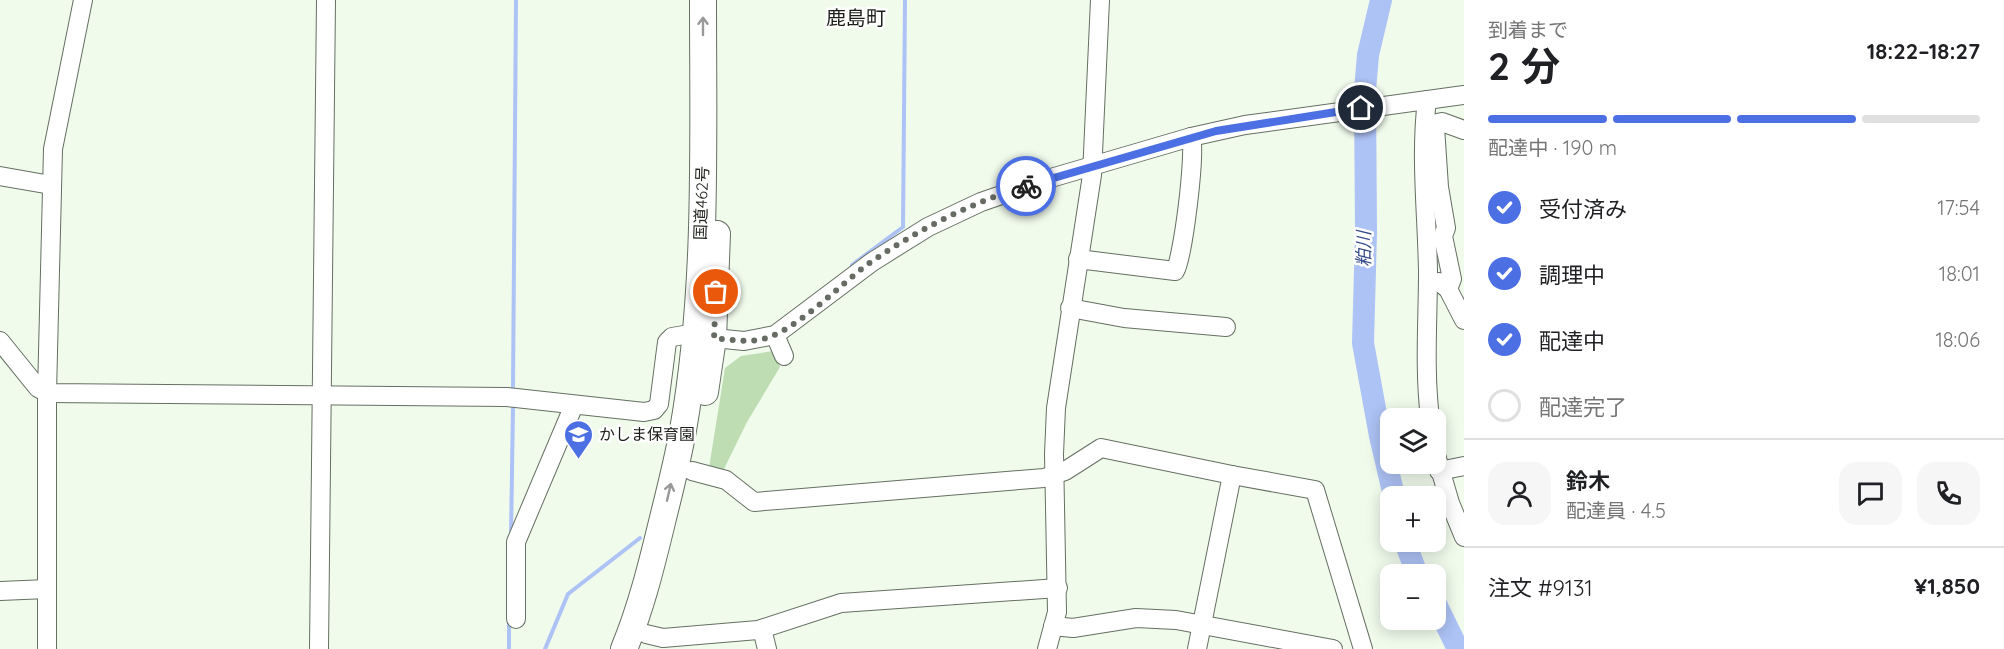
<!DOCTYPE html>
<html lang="ja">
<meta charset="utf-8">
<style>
:root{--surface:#fff;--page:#f6f6f6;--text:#202124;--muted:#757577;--line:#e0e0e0;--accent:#4c70e4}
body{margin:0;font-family:Quicksand,"Noto Sans JP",sans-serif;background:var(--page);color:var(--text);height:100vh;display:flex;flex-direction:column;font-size:22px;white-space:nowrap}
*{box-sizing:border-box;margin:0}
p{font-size:20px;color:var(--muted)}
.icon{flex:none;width:33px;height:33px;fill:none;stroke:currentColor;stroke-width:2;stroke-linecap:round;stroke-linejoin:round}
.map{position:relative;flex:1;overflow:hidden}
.side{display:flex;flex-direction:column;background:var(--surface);width:540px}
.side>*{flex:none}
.tools{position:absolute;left:1380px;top:408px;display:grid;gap:12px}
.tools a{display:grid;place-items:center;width:66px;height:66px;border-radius:12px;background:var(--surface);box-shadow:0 3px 15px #0003;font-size:30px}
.pin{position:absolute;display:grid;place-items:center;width:51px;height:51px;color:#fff;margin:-26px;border:3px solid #fff;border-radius:50%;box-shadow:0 2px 6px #0007}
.courier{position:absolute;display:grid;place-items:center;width:60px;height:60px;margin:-30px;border:4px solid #4c70e4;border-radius:50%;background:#fff;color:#222;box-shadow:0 2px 8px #0007}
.overview em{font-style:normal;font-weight:700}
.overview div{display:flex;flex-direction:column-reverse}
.overview{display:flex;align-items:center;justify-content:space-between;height:102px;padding:0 24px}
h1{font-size:39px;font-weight:700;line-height:45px}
.bar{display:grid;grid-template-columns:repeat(4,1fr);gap:9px 6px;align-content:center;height:72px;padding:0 24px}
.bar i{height:8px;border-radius:4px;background:var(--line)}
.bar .on{background:var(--accent)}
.bar p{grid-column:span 4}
.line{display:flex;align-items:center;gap:15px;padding:0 24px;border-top:2px solid var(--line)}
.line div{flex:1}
.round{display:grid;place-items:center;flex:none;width:63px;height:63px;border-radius:18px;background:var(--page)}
ol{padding:0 24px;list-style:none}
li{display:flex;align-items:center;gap:18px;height:66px}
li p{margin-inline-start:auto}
li .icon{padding:6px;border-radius:50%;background:var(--accent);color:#fff;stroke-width:4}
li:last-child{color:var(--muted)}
li i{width:33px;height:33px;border:3px solid var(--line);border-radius:50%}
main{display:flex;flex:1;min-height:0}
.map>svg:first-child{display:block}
</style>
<main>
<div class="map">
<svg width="1464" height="649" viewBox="0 0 1464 649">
<rect width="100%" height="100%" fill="#f0fbec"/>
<polygon fill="#beddb3" points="773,351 780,367 747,422 722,473 709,468 725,368 741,356"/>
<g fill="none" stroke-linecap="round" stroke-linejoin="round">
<g stroke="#adc2f5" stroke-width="4">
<polyline points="852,265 903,227 905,0"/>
<polyline points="513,388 516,0"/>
<polyline points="511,534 513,408"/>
<polyline points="509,649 509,620"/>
<polyline points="545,649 568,594 640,538"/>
</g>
<g stroke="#adc2f5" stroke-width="22">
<polyline points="1381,0 1368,55 1365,90 1366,233 1363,343 1380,436 1394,496"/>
<polyline points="1405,542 1417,574"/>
<polyline points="1436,604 1458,649"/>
</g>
<defs>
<g id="minor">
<path d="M1427,100c-7,56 0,114 1,171 0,49 -4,98 2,147"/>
<polyline points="0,176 51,185"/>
<path d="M1078,259l97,12c8,-13 21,-119 16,-134"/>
<polyline points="1439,282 1448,289 1464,320"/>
<polyline points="1448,289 1452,279 1443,236 1446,228 1439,187 1435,127 1437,123 1442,122 1464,130"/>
<polyline points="1070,308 1124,318 1226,327"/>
<polyline points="775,335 784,356"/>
<polyline points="0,341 38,388 47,393 507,397 644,412 654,410 659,404 667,342 672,337 684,335 744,341 775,335 872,262 928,227 981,202 1051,178 1191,137 1245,125 1464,95"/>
<polyline points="1436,455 1450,503 1464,537"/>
<polyline points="692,471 726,480 754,502 1044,478 1065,471 1101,448 1232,475 1197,649"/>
<polyline points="1439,471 1464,466"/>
<polyline points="1232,475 1315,490 1363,649"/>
<polyline points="0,591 47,589"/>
<polyline points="516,619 516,542 574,405"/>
<polyline points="1053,626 1073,628 1136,618 1176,620 1333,649"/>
<polyline points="762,629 767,649"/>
<polyline points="646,634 663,638 758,630 841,603 1058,588"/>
<polyline points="47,649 47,393 53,149 83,0"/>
<polyline points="319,649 326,0"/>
<polyline points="1047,649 1057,612 1054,454 1056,408 1092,175 1100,0"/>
</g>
<g id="highway">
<polyline points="705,392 713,338 717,234"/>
<path d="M624,649c18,-43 29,-90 40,-135 7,-28 14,-56 19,-84 25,-141 20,-287 20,-430"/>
</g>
</defs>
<use href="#minor" stroke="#656f62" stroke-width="20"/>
<use href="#highway" stroke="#656f62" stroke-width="28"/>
<use href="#minor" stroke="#fff" stroke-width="18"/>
<use href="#highway" stroke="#fff" stroke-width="26"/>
</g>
<defs><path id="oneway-shaft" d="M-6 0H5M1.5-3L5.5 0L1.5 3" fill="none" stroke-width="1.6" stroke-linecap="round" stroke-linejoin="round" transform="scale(1.5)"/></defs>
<g stroke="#989a98">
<use href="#oneway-shaft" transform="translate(703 26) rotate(-90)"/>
<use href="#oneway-shaft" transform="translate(669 492) rotate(-77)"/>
</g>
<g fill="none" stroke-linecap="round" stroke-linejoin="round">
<path stroke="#666b63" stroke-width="6" stroke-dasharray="0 10.8" d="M716,292l-2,46c19,2 39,6 58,-2 35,-15 68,-52 99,-74 48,-33 100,-59 155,-76"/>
<polyline stroke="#4c70e4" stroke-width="8" points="1026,186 1216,131 1361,108"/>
</g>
<defs>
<symbol id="school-pin" viewBox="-11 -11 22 30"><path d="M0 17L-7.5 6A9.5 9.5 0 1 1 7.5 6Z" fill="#4c70e4" stroke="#fff"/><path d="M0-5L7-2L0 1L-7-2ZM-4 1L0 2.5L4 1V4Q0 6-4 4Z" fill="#fff"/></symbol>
</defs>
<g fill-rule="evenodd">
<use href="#school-pin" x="562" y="418" width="33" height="45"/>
</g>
<g text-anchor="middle" stroke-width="5" stroke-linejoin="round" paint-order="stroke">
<g font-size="16" fill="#1b1e19" stroke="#fff">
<text transform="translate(701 203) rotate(-88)" y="6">国道462号</text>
</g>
<g font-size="16" fill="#1b1e19" stroke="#fff" text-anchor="start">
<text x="599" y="440">かしま保育園</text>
</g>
<g font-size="18" font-style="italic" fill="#334886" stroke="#fff">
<text transform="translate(1364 249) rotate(-90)" y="6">粕川</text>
</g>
<g font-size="20" fill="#1b1e19" stroke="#fff">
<text x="856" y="25">鹿島町</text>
</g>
</g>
</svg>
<div class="tools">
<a><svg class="icon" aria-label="layers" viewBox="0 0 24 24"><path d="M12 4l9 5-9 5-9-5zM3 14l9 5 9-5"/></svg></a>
<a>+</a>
<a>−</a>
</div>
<div class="pin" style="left:716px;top:292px;background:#ea580c"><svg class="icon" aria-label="bag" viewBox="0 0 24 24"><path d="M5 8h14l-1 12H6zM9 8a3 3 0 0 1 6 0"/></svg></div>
<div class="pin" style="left:1361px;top:108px;background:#1f2937"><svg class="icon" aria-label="home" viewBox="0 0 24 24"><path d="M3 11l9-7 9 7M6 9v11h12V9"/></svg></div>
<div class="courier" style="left:1026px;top:186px"><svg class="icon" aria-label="bike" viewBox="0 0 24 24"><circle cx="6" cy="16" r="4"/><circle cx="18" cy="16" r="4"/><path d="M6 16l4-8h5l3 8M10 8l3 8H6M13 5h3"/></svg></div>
</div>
<section class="side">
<div class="overview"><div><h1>2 分</h1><p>到着まで</p></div><em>18:22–18:27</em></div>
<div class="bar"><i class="on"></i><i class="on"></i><i class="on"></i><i></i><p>配達中 · 190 m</p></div>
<ol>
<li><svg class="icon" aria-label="check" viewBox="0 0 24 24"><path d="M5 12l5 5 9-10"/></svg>受付済み<p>17:54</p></li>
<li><svg class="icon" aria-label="check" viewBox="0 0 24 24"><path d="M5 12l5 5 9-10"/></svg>調理中<p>18:01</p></li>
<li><svg class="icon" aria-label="check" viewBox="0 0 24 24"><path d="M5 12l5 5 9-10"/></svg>配達中<p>18:06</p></li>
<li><i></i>配達完了</li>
</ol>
<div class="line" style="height:108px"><a class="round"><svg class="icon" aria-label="person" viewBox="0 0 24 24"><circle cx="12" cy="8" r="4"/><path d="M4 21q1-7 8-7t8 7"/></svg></a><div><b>鈴木</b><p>配達員 · 4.5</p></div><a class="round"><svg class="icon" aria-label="chat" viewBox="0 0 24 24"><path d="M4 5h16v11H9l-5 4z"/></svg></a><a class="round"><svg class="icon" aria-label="phone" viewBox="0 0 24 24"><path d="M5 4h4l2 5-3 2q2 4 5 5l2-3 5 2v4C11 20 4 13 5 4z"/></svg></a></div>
<div class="line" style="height:78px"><div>注文 #9131</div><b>¥1,850</b></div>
</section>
</main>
